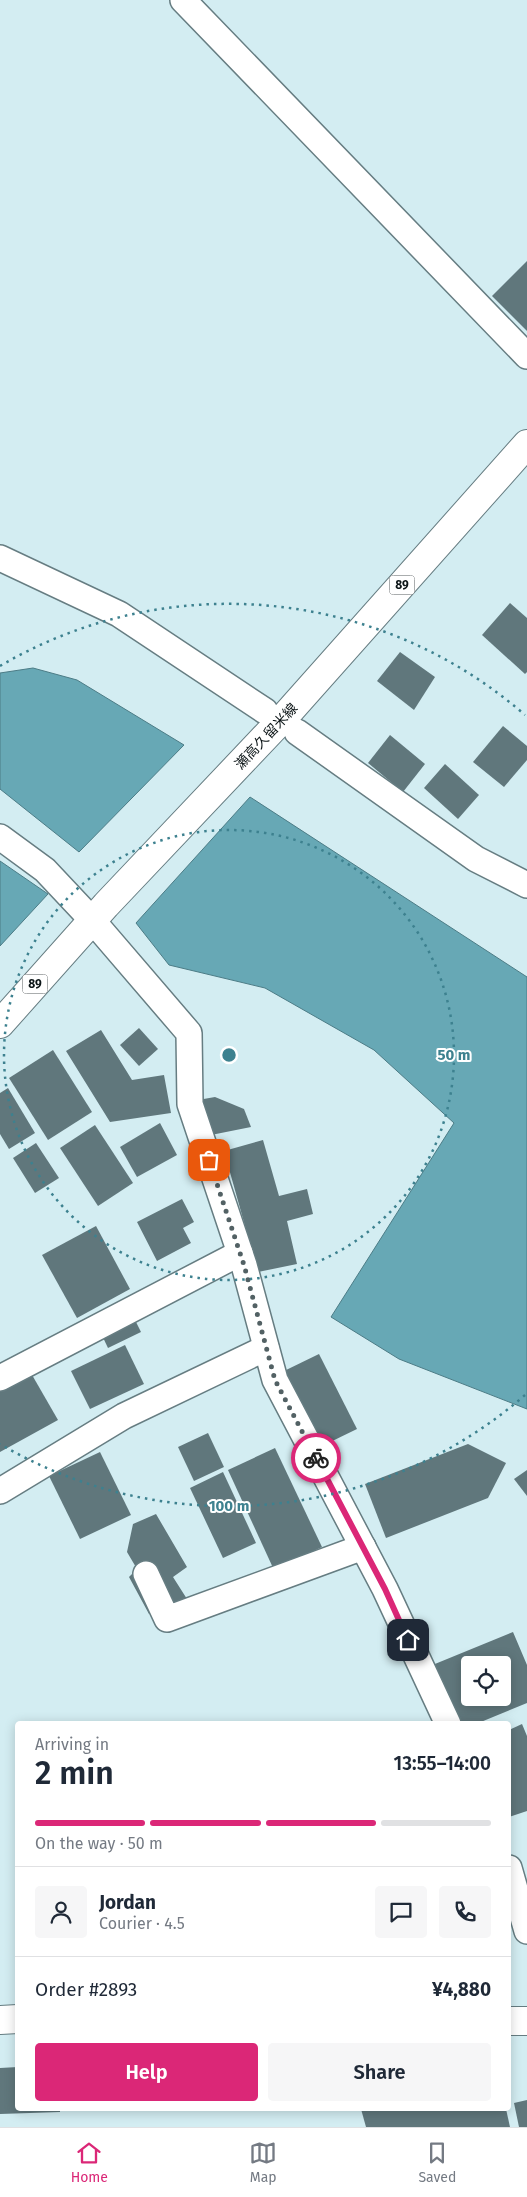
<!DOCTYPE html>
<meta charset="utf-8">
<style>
:root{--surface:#fff;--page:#f6f6f7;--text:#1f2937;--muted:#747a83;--line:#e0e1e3;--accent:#db2777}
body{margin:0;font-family:"Fira Sans","Noto Sans JP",sans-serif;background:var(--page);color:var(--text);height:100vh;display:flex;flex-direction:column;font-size:19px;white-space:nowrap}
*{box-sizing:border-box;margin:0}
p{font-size:16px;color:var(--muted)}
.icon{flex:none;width:28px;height:28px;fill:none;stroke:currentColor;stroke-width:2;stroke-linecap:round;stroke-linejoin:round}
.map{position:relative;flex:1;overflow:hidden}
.panel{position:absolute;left:15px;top:1721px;width:496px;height:390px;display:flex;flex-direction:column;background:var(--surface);border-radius:5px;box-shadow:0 2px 12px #0003}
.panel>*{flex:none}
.controls{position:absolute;left:461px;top:1656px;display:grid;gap:10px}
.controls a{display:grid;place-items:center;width:50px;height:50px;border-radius:5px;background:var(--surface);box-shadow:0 2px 12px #0003;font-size:25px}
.pin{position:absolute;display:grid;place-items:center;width:42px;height:42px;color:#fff;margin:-21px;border-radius:10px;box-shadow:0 2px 8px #0006}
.courier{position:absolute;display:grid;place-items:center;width:50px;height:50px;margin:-25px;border:4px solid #db2777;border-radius:50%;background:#fff;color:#222;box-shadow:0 1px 6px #0007}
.headline em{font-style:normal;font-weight:600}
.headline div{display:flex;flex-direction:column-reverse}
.headline{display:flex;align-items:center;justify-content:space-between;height:85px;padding:0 20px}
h1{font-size:32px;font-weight:600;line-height:38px}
.bar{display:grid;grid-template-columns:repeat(4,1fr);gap:8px 5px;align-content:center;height:60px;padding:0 20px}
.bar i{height:6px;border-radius:4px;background:var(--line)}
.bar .selected{background:var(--accent)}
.bar p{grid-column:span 4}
.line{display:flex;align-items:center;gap:12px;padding:0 20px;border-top:1px solid var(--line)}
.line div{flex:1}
.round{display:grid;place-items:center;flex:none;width:52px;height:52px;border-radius:5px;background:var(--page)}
.primary-button{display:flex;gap:10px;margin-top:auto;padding:10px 20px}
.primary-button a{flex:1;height:58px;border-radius:5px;background:var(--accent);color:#fff;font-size:20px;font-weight:600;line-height:58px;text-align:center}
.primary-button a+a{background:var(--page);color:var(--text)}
.tabs{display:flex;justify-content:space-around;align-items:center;height:70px;border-top:1px solid var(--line);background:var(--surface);font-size:14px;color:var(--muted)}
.tabs a{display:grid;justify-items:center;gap:2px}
.tabs .selected{color:var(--accent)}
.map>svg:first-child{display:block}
</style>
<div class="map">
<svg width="527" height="2127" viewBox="0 0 527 2127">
<rect width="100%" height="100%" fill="#d3edf2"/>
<g fill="#67a8b5" stroke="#4c7c86">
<polygon points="33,668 77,680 184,745 79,852 0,789 0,673"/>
<polygon points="250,797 527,977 527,1409 399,1359 331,1317 454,1123 374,1050 265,988 169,965 136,923"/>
<polygon points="0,861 48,894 0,946"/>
</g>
<g fill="#60777c" fill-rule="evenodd">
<polygon points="527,261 527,331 492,296"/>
<polygon points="510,603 527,618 527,672 525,674 482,635"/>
<polygon points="400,652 435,677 414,710 377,681"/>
<polygon points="503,726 527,746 527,760 504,787 473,762"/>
<polygon points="390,735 425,764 403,792 368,763"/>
<polygon points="445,764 479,795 458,819 424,788"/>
<polygon points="139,1028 158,1049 139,1066 120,1045"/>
<polygon points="101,1030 132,1080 164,1075 171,1113 110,1122 66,1051"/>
<polygon points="53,1050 92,1112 48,1140 9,1078"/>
<polygon points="8,1088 35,1133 9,1149 0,1134 0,1093"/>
<polygon points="215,1097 244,1109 251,1127 211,1135 198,1100"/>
<polygon points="160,1123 177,1155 137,1177 120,1147"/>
<polygon points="95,1125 133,1183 98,1206 60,1148"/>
<polygon points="263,1140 279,1196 307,1189 313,1214 287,1221 297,1264 258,1272 224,1151"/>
<polygon points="36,1143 59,1178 35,1193 13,1158"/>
<polygon points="182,1199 194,1222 183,1228 191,1243 157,1261 137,1222"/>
<polygon points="96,1226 130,1289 77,1318 42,1255"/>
<polygon points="131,1312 141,1332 108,1348 98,1327"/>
<polygon points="125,1345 144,1384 90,1409 71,1371"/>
<polygon points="319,1354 357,1429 322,1446 284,1371"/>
<polygon points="24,1361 58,1420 0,1452 0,1375"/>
<polygon points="208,1433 224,1467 194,1481 178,1447"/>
<polygon points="468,1444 506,1463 488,1498 386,1538 365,1484"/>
<polygon points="275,1448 322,1547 274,1570 228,1470"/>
<polygon points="100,1452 131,1515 80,1539 49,1476"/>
<polygon points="527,1470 527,1496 514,1479"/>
<polygon points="223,1472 256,1543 223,1558 190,1488"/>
<polygon points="156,1514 187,1567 173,1577 187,1599 149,1614 129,1577 137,1569 127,1552 133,1524"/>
<path d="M513,1632l14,33v38l-51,21h-23l-23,-58zM470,1665h32v33h-32z"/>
<polygon points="522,1724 527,1736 527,1811 509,1817 509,1730"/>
<polygon points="18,2067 18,2109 60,2109 60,2112 0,2114 0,2068"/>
<polygon points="527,2100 527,2127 519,2127 514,2103"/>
<polygon points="361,2109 506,2109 510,2127 366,2127"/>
</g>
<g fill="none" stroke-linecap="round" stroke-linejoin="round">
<defs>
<g id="minor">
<polyline points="183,0 527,356"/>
<polyline points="0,558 119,614 265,711"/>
<polyline points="297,732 476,859 527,885"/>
<polyline points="0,837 45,870 92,920 189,1033 190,1104 244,1265 275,1380 385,1589 448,1724"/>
<polyline points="0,1378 240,1253"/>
<polyline points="0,1491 124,1416 266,1348"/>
<polyline points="146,1574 167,1619 363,1547"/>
<polyline points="509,1868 527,1931"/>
</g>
<g id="tertiary">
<polyline points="0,2020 18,2019"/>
<polyline points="509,2021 527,2021"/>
</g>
<polyline id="primary" points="0,1024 106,905 286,715 527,444"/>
</defs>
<use href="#minor" stroke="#667d82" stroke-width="28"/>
<use href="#tertiary" stroke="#667d82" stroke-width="30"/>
<use href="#primary" stroke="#667d82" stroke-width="30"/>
<use href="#minor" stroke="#fff" stroke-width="25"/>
<use href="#tertiary" stroke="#fff" stroke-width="28"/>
<use href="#primary" stroke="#fff" stroke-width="28"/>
</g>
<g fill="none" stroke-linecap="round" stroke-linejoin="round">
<polyline stroke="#526164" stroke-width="5" stroke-dasharray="0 9" points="209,1160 244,1265 275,1380 316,1458"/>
<polyline stroke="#db2777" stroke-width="6" points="316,1458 385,1589 408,1640"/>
</g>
<g fill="none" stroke="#3d818f" stroke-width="2.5" stroke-dasharray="2.5 5">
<circle cx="229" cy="1055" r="225"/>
<path d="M525 1395A451 451 0 0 1 0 1444M0 666A451 451 0 0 1 525 715"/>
</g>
<g text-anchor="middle" stroke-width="4" stroke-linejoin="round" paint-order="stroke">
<g fill="#fff" stroke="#555b5d" stroke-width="1">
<rect x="389.5" y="575.5" width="25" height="19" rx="4"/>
<rect x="22.5" y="974.5" width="25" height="19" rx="4"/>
</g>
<g font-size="12" font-weight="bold" fill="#0c1517">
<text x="402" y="589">89</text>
<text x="35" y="988">89</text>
</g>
<g font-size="14" fill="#0c1517" stroke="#fff">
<text transform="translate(266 736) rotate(-47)" y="5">瀬高久留米線</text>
</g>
</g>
<circle cx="229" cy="1055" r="8" fill="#3d818f" stroke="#fff" stroke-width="2.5"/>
<g font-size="15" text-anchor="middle" font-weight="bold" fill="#3d818f" stroke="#fff" stroke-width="4" stroke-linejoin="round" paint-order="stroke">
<text x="454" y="1060">50 m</text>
<text x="229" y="1511">100 m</text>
</g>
</svg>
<div class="controls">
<a><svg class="icon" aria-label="locate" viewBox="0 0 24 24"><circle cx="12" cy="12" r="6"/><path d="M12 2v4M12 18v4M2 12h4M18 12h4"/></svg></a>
</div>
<div class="pin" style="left:209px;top:1160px;background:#ea580c"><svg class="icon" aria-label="bag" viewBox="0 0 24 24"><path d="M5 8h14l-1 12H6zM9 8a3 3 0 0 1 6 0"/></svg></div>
<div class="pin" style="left:408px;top:1640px;background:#1f2937"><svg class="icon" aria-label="home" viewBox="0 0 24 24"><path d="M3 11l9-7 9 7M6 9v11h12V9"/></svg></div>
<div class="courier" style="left:316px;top:1458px"><svg class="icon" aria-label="bike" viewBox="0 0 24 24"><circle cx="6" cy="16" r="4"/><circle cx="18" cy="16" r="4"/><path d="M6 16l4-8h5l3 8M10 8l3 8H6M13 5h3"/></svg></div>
<section class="panel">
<div class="headline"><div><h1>2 min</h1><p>Arriving in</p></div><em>13:55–14:00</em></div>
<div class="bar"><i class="selected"></i><i class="selected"></i><i class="selected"></i><i></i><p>On the way · 50 m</p></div>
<div class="line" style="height:90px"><a class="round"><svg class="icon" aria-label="person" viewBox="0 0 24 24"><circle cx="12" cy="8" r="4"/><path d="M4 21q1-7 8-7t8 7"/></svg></a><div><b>Jordan</b><p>Courier · 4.5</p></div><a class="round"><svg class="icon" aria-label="chat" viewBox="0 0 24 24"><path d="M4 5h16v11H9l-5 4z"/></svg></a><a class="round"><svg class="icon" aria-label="phone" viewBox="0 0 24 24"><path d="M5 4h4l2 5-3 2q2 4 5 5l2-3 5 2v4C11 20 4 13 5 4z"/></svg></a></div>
<div class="line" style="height:65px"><div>Order #2893</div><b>¥4,880</b></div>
<div class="primary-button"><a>Help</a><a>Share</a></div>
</section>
</div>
<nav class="tabs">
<a class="selected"><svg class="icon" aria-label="home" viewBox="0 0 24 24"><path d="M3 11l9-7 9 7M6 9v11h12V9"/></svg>Home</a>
<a><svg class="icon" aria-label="map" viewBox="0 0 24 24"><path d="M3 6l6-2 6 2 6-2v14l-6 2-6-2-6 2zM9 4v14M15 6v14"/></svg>Map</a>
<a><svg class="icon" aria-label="saved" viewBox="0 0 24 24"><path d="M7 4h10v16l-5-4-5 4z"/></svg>Saved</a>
</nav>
